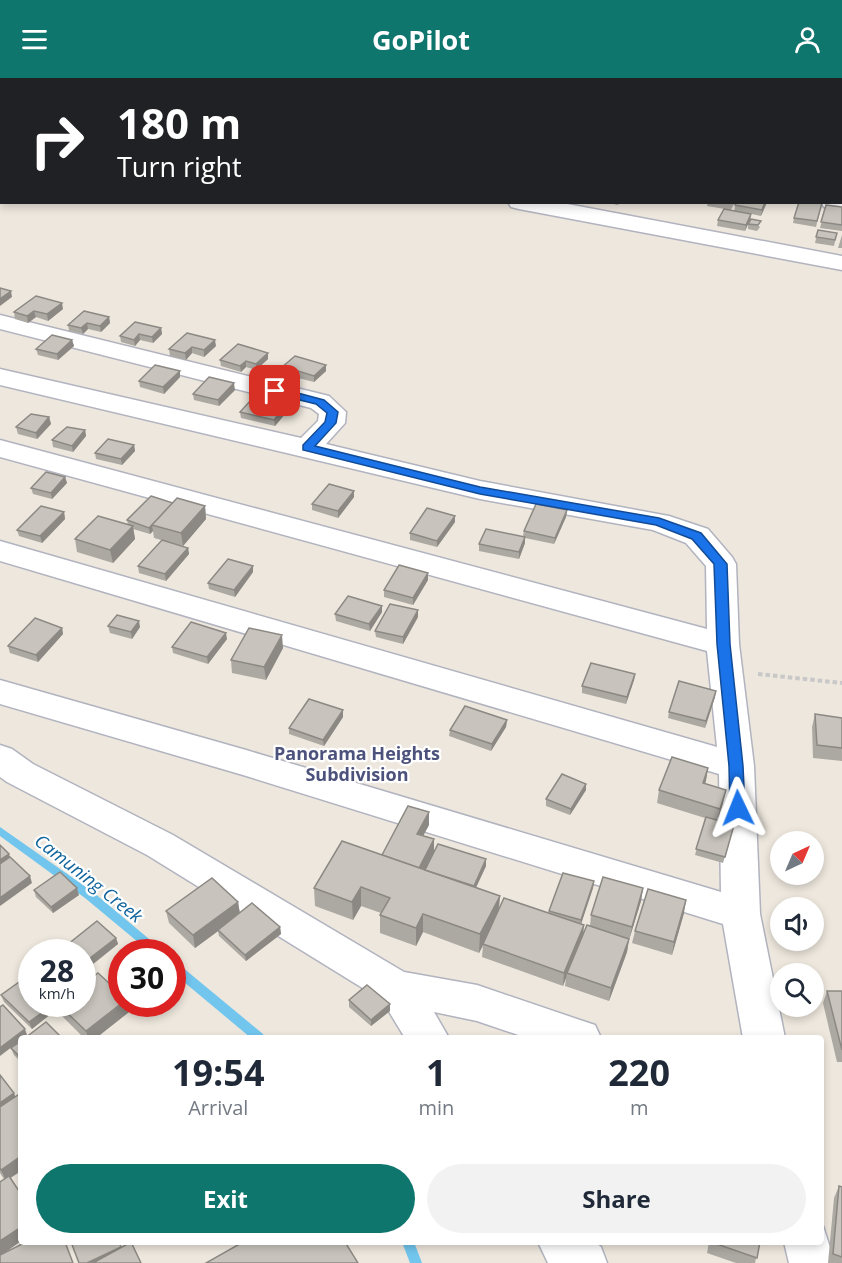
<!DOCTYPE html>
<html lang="en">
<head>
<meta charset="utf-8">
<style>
  body { margin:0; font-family:"Open Sans",sans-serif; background:#f2f2f3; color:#1f2937; height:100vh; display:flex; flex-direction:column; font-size:22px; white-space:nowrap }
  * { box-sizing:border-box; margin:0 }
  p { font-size:20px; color:#747a83 }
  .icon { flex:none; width:33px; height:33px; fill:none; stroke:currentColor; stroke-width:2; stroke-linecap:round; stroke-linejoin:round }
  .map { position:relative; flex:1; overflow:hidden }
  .drawer { position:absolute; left:18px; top:957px; width:806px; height:210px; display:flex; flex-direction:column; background:#fff; border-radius:6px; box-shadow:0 3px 9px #0003 }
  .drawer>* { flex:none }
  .hud { position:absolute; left:0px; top:0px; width:843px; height:126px; box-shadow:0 3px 9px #0003; background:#202124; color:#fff; overflow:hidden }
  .needle { width:39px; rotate:44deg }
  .buttons { position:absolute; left:770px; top:753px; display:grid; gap:12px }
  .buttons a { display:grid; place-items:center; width:54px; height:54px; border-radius:50%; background:#fff; box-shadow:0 3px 9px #0003; font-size:30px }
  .speed { position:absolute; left:18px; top:861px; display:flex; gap:12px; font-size:30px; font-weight:700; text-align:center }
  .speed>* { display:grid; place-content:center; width:78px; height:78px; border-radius:50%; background:#fff; box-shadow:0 3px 9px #0003; line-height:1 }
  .speed small { font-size:15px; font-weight:400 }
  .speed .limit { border:9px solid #d22; background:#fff; color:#111 }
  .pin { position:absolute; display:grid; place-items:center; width:51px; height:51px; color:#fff; margin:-26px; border-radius:12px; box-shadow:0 3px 9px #0006 }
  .me { position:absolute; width:66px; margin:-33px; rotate:358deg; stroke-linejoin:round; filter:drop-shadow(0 0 4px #0008) }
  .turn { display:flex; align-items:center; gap:21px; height:126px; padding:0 18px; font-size:27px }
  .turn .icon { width:78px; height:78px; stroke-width:2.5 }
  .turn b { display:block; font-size:42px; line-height:51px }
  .eta { display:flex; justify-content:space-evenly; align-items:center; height:102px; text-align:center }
  .eta b { font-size:36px; font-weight:700; line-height:42px }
  .cta { display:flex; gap:12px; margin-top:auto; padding:12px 18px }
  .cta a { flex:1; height:69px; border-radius:36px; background:#0f766e; color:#fff; font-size:24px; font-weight:700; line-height:69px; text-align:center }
  .cta a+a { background:#f2f2f3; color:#1f2937 }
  header { display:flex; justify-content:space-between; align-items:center; height:78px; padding:0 18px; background:#0f766e; color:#fff; font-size:27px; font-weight:700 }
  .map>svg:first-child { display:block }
</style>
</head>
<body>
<header><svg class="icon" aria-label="menu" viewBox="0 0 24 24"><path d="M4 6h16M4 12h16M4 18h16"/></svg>GoPilot<svg class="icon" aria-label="person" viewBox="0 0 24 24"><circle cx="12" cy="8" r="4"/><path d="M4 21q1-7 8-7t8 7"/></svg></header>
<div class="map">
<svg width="842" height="1185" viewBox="0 0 842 1185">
  <rect width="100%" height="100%" fill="#ede7dd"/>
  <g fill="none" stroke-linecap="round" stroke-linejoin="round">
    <g fill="#72c6ee" fill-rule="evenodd">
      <polygon points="0,749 93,814 161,871 162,874 150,874 85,820 0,758"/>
      <polygon points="172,883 176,884 263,956 265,960 251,960 172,894"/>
      <polygon points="402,1164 414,1164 422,1185 410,1185"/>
    </g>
    <defs>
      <g id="minor">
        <polygon points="77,0 103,0 104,2 78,2"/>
        <rect x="0" y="22" width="2" height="12"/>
        <polygon points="842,119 842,133 824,129 821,124 842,124"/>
        <polygon points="508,124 557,124 842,178 842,192 519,131 511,129"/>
        <polygon points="0,237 329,318 346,334 345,345 326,366 480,403 669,438 708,451 732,479 736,486 739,566 754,688 760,836 785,960 743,960 723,846 243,697 0,626 0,602 246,672 721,814 719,696 0,483 0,463 717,669 707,573 0,379 0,362 707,551 706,488 686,465 653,452 480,421 0,307 0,291 301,360 318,343 319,336 311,330 0,251"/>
        <polygon points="0,667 12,671 33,686 173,757 404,894 477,907 580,942 595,947 601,960 527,960 477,943 434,934 449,960 405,960 382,922 147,777 7,704 0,699"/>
        <polygon points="820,1147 823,1148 835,1185 789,1185 784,1164 820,1164"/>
        <polygon points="538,1164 595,1164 601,1169 607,1185 548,1185"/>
      </g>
    </defs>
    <use href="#minor" stroke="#b1b3bf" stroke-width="3"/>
    <polyline stroke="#c8c8c8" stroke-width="2" stroke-dasharray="3 2" stroke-linecap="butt" points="668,0 678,2"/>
    <polyline stroke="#c8c8c8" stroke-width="4" stroke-dasharray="4.5 3" stroke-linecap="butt" points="758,596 842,605"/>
    <use href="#minor" fill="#fff" fill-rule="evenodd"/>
  </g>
  <g fill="#aca9a3">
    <polygon points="604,124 620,124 618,127"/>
    <polygon points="708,124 735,124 731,132 707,128"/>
    <polygon points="736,124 767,124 761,138 747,135 751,136 750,142 751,141 760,149 757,153 748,151 748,146 745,153 717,148 718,142 734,133"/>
    <polygon points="822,125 816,149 793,145 794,140"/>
    <polygon points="826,127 842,129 842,153 820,150"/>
    <polygon points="818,152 837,155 834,168 815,165"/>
    <polygon points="842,157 842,170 838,170"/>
    <polygon points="63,231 48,243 36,239 28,245 15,241 14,234"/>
    <polygon points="109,239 110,245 101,254 88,251 83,256 69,253 68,247"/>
    <polygon points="161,250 162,256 153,265 140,262 135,268 121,264 120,258"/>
    <polygon points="72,262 74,268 58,282 38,277 36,271"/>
    <polygon points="216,268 204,279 192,275 186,282 170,278 169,271"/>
    <polygon points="268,275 268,281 256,292 246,289 241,294 221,288 220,282"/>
    <polygon points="326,287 326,293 314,304 298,300 290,307 275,303 274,296"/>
    <polygon points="180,299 164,316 140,309 139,303"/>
    <polygon points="235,312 219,328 194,322 193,316"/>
    <polygon points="284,329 285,336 275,348 241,340 240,334"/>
    <polygon points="49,339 51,346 37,361 18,356 16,349"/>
    <polygon points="85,352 86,358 73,374 53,369 52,362"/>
    <polygon points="134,367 135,373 122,387 96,381 95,375"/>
    <polygon points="65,399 67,405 52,421 33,416 31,410"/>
    <polygon points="354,413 354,419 338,440 312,432 312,426"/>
    <polygon points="173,425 205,428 206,441 183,468 154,460 153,453 150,456 133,451 135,461 113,485 77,474 75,461 128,447 127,442"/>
    <polygon points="567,432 566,439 554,466 525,460 525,465 519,481 479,473 479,466 523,458 524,453"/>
    <polygon points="64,434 65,441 42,465 19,458 17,452"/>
    <polygon points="455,444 437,469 410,462 410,455"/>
    <polygon points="188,470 189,476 166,503 139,495 138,488"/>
    <polygon points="253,494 235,519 209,511 208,505"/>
    <polygon points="428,502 413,527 384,519 384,512"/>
    <polygon points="382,534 370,553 336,543 335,536"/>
    <polygon points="418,539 403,566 376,559 375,553"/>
    <polygon points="108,548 140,549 132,561 110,555"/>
    <polygon points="62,550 63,556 38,584 10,575 8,568"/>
    <polygon points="227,561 208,586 173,575 172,569"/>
    <polygon points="283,570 266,602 232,595 231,582"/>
    <polygon points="635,596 634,602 626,626 582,615 582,608"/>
    <polygon points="715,619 705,650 668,640 669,634"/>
    <polygon points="815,636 842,640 842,683 813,680 812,649"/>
    <polygon points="343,639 324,668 289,656 289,650"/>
    <polygon points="507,642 506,649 491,673 449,658 450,652"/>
    <polygon points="708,690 705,706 723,725 717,742 734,747 723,785 695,777 705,740 657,725 659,712"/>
    <polygon points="586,706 586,712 570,737 546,728 546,721"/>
    <polygon points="429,747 423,758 434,774 425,792 486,788 476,809 500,818 499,832 549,835 549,833 594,803 593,810 581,846 583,854 590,848 591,837 643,810 641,823 629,862 627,874 609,923 565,908 566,900 563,908 482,879 483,868 479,875 423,854 416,868 380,855 380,837 381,835 361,828 353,842 315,828 314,810 382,777"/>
    <polygon points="34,812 79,817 53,835 36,819"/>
    <polygon points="238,824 240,835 280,849 281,856 246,883 219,858 218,853 195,870 169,845 166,833"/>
    <polygon points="684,835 672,877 632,865 635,853"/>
    <polygon points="116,860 118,866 88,890 82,885 82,874 70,874 69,873 67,867"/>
    <polygon points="32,883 32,908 27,903 22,890"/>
    <polygon points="87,891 90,901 122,926 127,926 129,934 96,960 84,960 62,938 59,928 56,930 51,926 82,926"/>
    <polygon points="827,913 842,913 842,984 837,984 823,925"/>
    <polygon points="1,917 52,935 32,951 4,924"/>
    <polygon points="349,922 390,926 390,933 371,948 349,929"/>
    <polygon points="21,963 21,984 14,977 11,970"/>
    <polygon points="0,997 11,1100 21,1116 21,1163 3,1176 0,1185 4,1101 0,1095"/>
    <polygon points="839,1108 842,1109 842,1185 828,1185 834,1120"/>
    <polygon points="709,1164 760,1164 755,1185 736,1185 707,1175"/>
  </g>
  <g fill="#8c8984">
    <polygon points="765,124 767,124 761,138 762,132"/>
    <polygon points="751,136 750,142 745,153 746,147"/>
    <polygon points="11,213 12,219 0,228 0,221"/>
    <polygon points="62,225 63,231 48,243 47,236"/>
    <polygon points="34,233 36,239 28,245 27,238"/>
    <polygon points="109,239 110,245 101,254 100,248"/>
    <polygon points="87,245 88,251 83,256 81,250"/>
    <polygon points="161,250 162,256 153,265 152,259"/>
    <polygon points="139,256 140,262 135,268 134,262"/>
    <polygon points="72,262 74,268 58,282 57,276"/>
    <polygon points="215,262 216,268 204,279 204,272"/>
    <polygon points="192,269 192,275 186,282 185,275"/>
    <polygon points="268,275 268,281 256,292 256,286"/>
    <polygon points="246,283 246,289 241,294 240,288"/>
    <polygon points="326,287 326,293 314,304 314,298"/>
    <polygon points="180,293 180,299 164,316 163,309"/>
    <polygon points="298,293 298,300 290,307 289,301"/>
    <polygon points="234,305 235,312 219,328 218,322"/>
    <polygon points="284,329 285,336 275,348 274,342"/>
    <polygon points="49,339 51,346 37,361 36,355"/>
    <polygon points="85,352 86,358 73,374 72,368"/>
    <polygon points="134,367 135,373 122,387 121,381"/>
    <polygon points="65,399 67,405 52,421 51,415"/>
    <polygon points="354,413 354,419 338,440 338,433"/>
    <polygon points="173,425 152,447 153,453 150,456 149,450"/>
    <polygon points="205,428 206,441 183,468 181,455"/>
    <polygon points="567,432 566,439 554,466 555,460"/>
    <polygon points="64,434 65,441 42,465 40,458"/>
    <polygon points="455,438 455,444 437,469 437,463"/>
    <polygon points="133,448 135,461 113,485 110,472"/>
    <polygon points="525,459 525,465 519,481 519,474"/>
    <polygon points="188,470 189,476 166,503 165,496"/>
    <polygon points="253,488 253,494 235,519 234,512"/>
    <polygon points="428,495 428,502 413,527 413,520"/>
    <polygon points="382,528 382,534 370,553 369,546"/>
    <polygon points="418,532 418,539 403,566 403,559"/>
    <polygon points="139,543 140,549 132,561 131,554"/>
    <polygon points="62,550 63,556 38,584 36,577"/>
    <polygon points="226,555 227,561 208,586 207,579"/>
    <polygon points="282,557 283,570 266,602 264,589"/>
    <polygon points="635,596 634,602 626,626 627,619"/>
    <polygon points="716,613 715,619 705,650 706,643"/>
    <polygon points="343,632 343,639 324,668 323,662"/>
    <polygon points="507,642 506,649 491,673 492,666"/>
    <polygon points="708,690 706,703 700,718 703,705"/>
    <polygon points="586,706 586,712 570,737 571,731"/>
    <polygon points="726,712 723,725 717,744 720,731"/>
    <polygon points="429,734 429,747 417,769 417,756"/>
    <polygon points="434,761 434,774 418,806 418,793"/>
    <polygon points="9,776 11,782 0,790 0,782"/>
    <polygon points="486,781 486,788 474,814 474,808"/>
    <polygon points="30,798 32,805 0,828 0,820"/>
    <polygon points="594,803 593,810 580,849 581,842"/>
    <polygon points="361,809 361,828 353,842 352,824"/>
    <polygon points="77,810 79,817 53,835 51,829"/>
    <polygon points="643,810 641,823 629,862 632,849"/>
    <polygon points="500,818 498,836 479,875 480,856"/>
    <polygon points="686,822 684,835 672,877 674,864"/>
    <polygon points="238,824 240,837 195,870 193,857"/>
    <polygon points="423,836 423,854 416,868 416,850"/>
    <polygon points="584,847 583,860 567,895 566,900 563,908 564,895"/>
    <polygon points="280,849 281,856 246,883 245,877"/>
    <polygon points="116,860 118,866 88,890 86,883"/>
    <polygon points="629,861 627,874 609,923 611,910"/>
    <polygon points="87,891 90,903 82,909 82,894"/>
    <polygon points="54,926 62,926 58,926 59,928 56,930"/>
    <polygon points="122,926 127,926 129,934 96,960 88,960 86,953"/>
    <polygon points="390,926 390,933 371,948 371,942"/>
    <polygon points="50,929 52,935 32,951 29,944"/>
    <polygon points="25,951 27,957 24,960 21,960 21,962 0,978 0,970"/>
    <polygon points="14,1015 16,1021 0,1032 0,1025"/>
    <polygon points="21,1078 21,1093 6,1103 1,1092"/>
    <polygon points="21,1149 21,1163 0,1178 0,1163"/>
    <polygon points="121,1169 101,1185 87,1185"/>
  </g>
  <g fill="#c8c4bd" stroke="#8c8984" stroke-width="1.5">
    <polygon points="64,0 87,0 85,2 62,2"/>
    <polygon points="166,0 190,0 188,2 164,1"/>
    <polygon points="2,4 2,16 0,15 0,5"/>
    <polygon points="736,124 765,124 762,132 735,127"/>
    <polygon points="799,124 822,125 817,143 794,140"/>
    <polygon points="826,127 842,129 842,147 821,144"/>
    <polygon points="724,131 751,136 746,147 718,142"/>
    <polygon points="751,141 761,143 758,147 748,146"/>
    <polygon points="818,152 837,155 835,162 816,159"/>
    <polygon points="0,210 11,213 0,221"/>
    <polygon points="36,218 62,225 47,236 34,233 27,238 14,234"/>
    <polygon points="84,233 109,239 100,248 87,245 81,250 68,247"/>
    <polygon points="135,244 161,250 152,259 139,256 134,262 120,258"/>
    <polygon points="187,255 215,262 204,272 192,269 185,275 169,271"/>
    <polygon points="52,257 72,262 57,276 36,271"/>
    <polygon points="238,266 268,275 256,286 246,283 240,288 220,282"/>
    <polygon points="295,278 326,287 314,298 298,293 289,301 274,296"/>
    <polygon points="155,287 180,293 163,309 139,303"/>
    <polygon points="209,299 234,305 218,322 193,316"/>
    <polygon points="251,322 284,329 274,342 240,334"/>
    <polygon points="31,336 49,339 36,355 16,349"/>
    <polygon points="67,349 85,352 72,368 52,362"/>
    <polygon points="108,361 134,367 121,381 95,375"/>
    <polygon points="46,394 65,399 51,415 31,410"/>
    <polygon points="329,406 354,413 338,433 312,426"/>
    <polygon points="151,418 173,425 149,450 127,442"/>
    <polygon points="177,420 205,428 181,455 152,447"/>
    <polygon points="536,426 567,432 555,460 524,453"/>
    <polygon points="41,428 64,434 40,458 17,452"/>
    <polygon points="427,430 455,438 437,463 410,455"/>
    <polygon points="98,438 133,448 110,472 75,461"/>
    <polygon points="486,451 525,459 519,474 479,466"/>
    <polygon points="162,462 188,470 165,496 138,488"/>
    <polygon points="228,481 253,488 234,512 208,505"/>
    <polygon points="399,487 428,495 413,520 384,512"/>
    <polygon points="348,518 382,528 369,546 335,536"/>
    <polygon points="390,526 418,532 403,559 375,553"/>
    <polygon points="117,537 139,543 131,554 108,548"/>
    <polygon points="35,540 62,550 36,577 8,568"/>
    <polygon points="191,544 226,555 207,579 172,569"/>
    <polygon points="249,550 282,557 264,589 231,582"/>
    <polygon points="591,585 635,596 627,619 582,608"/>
    <polygon points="679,603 716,613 706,643 669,634"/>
    <polygon points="309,621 343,632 323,662 289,650"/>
    <polygon points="465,628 507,642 492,666 450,652"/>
    <polygon points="815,636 842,640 842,670 817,667"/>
    <polygon points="672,679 708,690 703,705 726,712 720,731 659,712"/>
    <polygon points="562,696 586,706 571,731 546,721"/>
    <polygon points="408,728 429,734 417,756 434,761 419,790 382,777"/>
    <polygon points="706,739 734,747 725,779 696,771"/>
    <polygon points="342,763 500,818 480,856 423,836 416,850 380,837 390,820 361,809 352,824 314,810"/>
    <polygon points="438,766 486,781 474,808 425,792"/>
    <polygon points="0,767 9,776 0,782"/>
    <polygon points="10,779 30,798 0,820 0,786"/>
    <polygon points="60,794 77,810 51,829 34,812"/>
    <polygon points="563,795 594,803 581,842 549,833"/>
    <polygon points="603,799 643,810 632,849 591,837"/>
    <polygon points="212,800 238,824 193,857 166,833"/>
    <polygon points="648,811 686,822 674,864 635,853"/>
    <polygon points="504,820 584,847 564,895 483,866"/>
    <polygon points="252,825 280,849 245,877 218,852"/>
    <polygon points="97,843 116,860 86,883 82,880 82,874 76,874 67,867"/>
    <polygon points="587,847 629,861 611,910 567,895"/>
    <polygon points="58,863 70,874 43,874"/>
    <polygon points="32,883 32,899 22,890"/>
    <polygon points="82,886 87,891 82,894"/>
    <polygon points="98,895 122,917 122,925 86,953 58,926 82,926 82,907"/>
    <polygon points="22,902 32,911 32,926 47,926 50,929 29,944 1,917"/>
    <polygon points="367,907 390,926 371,942 349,922"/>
    <polygon points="827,913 842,913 842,972"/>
    <polygon points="3,927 25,951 0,970 0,929"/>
    <polygon points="46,944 62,960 25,960"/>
    <polygon points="21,963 21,980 11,970"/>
    <polygon points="0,997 14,1015 0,1025"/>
    <polygon points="21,1015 21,1078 1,1092 0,1090 0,1029"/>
    <polygon points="9,1098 21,1116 21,1149 0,1163 0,1104"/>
    <polygon points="839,1108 842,1109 842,1179 833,1176"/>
    <polygon points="26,1164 65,1164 73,1185 0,1185 0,1177"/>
    <polygon points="71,1164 119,1164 121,1169 87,1185 79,1185"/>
    <polygon points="131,1164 141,1185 93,1185"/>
    <polygon points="243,1164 345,1164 358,1185 206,1185"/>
    <polygon points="711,1164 760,1164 757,1180"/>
  </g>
  <polygon fill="#1a73e8" stroke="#114b97" stroke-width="1.5" points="275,309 324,322 338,334 336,345 315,368 480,409 659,440 701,455 727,486 730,566 743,688 745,730 743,735 732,735 730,730 729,688 717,566 714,486 692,461 656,447 480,416 303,372 303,367 325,344 327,335 316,326 271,315 269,313"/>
  <g text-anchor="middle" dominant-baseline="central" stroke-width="4.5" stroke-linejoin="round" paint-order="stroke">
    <g font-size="18" font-weight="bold" fill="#4c527c" stroke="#fff">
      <text x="357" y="675">Panorama Heights<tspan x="357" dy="21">Subdivision</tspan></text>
    </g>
    <g font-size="18" font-style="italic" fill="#0f639c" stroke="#fff">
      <text transform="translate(89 800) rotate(38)">Camuning Creek</text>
    </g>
  </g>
</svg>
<div class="buttons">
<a><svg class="needle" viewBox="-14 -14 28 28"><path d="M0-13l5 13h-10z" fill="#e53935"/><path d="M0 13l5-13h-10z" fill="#747a83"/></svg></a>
<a><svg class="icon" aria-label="sound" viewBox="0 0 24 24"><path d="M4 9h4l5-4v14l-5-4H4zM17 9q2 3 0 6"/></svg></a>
<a><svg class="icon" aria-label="search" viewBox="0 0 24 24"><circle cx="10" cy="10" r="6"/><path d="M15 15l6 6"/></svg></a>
</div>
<div class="speed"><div>28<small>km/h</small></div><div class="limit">30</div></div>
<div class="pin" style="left:275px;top:313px;background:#d93025"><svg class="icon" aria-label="arrive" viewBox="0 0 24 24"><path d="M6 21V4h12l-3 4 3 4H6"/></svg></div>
<svg class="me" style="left:738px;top:730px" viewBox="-20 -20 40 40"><path d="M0-17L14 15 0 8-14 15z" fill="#1a73e8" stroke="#fff" stroke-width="4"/></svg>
<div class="hud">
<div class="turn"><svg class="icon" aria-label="right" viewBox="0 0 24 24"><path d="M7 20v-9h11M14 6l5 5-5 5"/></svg><div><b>180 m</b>Turn right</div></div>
</div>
<section class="drawer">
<div class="eta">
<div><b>19:54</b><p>Arrival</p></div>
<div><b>1</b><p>min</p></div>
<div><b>220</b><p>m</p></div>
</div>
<div class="cta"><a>Exit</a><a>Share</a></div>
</section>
</div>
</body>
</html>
